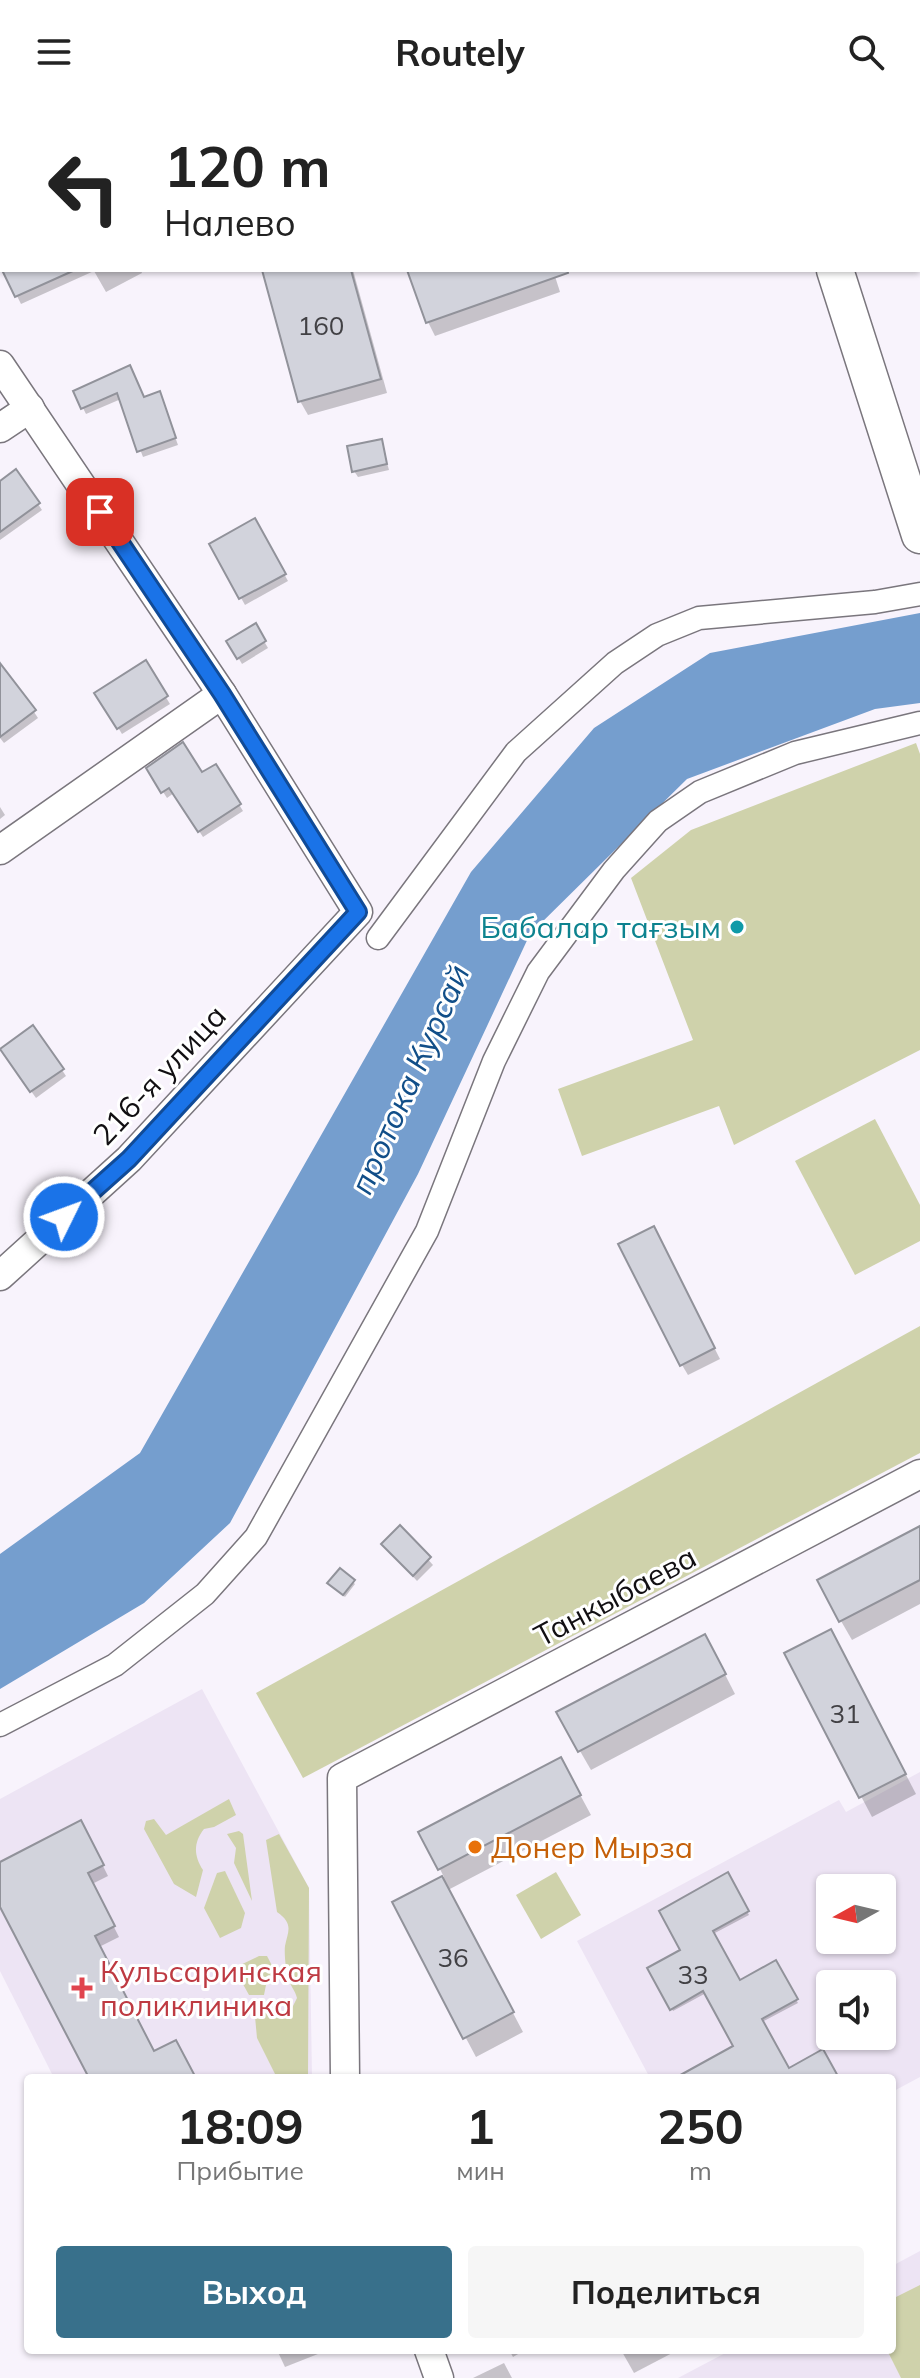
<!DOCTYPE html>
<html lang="ru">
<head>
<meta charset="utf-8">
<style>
  body { margin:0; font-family:Mulish,sans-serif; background:#f6f6f6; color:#222; height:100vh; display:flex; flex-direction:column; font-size:30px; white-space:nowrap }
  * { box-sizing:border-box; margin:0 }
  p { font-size:26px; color:#767676 }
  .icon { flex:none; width:44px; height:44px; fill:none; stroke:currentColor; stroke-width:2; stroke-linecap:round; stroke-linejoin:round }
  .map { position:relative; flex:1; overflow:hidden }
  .side { position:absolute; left:24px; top:1970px; width:872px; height:280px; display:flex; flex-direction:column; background:#fff; border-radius:8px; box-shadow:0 2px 6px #0004 }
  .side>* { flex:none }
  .top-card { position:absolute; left:0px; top:0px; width:920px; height:168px; box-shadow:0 2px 6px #0004; background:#fff; color:#222; overflow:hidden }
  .needle { width:52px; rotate:262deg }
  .tools { position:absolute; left:816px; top:1770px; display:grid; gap:16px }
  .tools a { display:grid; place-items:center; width:80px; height:80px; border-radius:8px; background:#fff; box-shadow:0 2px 6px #0004; font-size:40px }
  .pin { position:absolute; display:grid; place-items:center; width:68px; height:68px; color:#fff; margin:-34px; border-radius:16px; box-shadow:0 4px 12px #0006 }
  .me { position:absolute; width:88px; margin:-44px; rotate:48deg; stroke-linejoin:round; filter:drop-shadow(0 0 6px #0008) }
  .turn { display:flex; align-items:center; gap:28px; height:168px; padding:0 32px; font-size:36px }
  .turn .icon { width:104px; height:104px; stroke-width:2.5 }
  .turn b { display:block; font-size:56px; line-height:68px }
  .eta { display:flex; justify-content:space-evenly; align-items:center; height:136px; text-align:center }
  .eta b { font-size:48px; font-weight:700; line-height:56px }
  .button { display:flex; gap:16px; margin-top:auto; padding:16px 32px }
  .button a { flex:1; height:92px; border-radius:8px; background:#38708b; color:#fff; font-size:32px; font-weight:700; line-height:92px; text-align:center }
  .button a+a { background:#f6f6f6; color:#222 }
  header { display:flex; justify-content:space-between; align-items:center; height:104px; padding:0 32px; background:#fff; font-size:36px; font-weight:700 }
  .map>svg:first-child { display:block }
</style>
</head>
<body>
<header><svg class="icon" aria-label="menu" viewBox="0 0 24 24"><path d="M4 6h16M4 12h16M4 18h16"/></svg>Routely<svg class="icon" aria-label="search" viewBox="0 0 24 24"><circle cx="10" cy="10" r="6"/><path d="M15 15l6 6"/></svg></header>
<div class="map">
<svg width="920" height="2274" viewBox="0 0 920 2274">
  <rect width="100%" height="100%" fill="#f8f3fc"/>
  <g fill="#ede4f4" fill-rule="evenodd">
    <polygon points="202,1585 309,1784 312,1974 54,1974 0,1867 0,1695"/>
    <path d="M920,1668v305l-28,15v-14h-242l-73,-137 262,-141 7,12zM830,1784h52v52h-52zM830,1880h52v52h-52z"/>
    <polygon points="920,2147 920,2274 678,2274 731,2246 892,2246 892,2162"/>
  </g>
  <g fill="#cfd2ab">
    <polygon points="916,639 920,650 920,946 734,1041 719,1002 582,1052 558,985 693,936 631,774 691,726"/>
    <polygon points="875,1015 920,1101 920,1137 855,1171 795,1057"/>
    <polygon points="920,1222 920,1349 303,1674 256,1589"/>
    <path d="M229,1695l7,16 -22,12 -10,2c-11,14 -10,27 -1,41l-7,27 -22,-13 -30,-55 2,-8 8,-2 12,16z"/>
    <polygon points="239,1727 243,1730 252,1797 234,1759 236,1744 227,1730"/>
    <path d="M279,1730l30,54 -1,190h-31l-20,-40 -3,-32 18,2 8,5 12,-5 5,-10c-2,-8 -6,-11 -8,-18 -3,-6 -5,-27 -4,-34 3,-15 9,-22 -8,-34l-11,-72z"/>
    <polygon points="225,1767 245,1809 241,1824 220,1834 204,1804 217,1769"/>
    <polygon points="556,1768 581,1811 541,1835 516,1791"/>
    <polygon points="259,1852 267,1852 278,1873 266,1881 264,1891 249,1891 234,1864"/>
    <polygon points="920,2181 920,2274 901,2274 887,2246 892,2246 892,2195"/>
  </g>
  <polygon fill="#759ece" points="920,509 920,599 875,605 687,675 530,830 418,1070 230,1419 144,1499 0,1585 0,1450 140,1349 471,768 594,624 710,549"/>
  <g fill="#0003">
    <polygon points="0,0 54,0 2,2 2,30"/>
    <polygon points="480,0 492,0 493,2 474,2"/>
    <polygon points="540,0 684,0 684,2 541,2"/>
    <polygon points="4,166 141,166 142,169 106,188 94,167 21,200"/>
    <polygon points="264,166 353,166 387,289 308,311 300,297"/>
    <polygon points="409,166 553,166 560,188 435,232 428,218"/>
    <polygon points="133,270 144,295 159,289 178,341 143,353 121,295 86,310 83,304"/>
    <polygon points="381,337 389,366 358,373 354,367"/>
    <polygon points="0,379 38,400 42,406 0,436"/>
    <polygon points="254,417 288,477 245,501 211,440"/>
    <polygon points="255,522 268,544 242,560 229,538"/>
    <polygon points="145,559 170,600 122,630 97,589"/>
    <polygon points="0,579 34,608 38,614 4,639 0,634"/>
    <polygon points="215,662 243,707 203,733 174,689 167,694 148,665 202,671"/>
    <polygon points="0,703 5,711 0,715"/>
    <polygon points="6,952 62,966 66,972 36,994"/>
    <polygon points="659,1135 720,1255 688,1271 682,1261"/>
    <polygon points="400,1424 433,1461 417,1477 384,1440"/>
    <polygon points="920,1425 920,1500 852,1536 841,1517"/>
    <polygon points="340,1467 355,1480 345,1493 331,1481"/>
    <polygon points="841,1546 916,1690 872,1713 786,1550"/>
    <polygon points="715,1551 735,1590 591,1666 580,1647"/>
    <polygon points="571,1674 591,1711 448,1786 523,1928 476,1953 394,1799 444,1773 421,1728"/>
    <polygon points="86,1728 108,1772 92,1780 119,1833 99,1843 154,1950 194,1974 91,1974 0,1799 0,1760"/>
    <polygon points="727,1771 749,1811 713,1830 739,1878 775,1859 798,1899 762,1918 789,1967 837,1974 704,1974 735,1942 706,1889 673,1907 649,1865 683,1846"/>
    <polygon points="277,2246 322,2246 323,2248 285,2263"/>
    <polygon points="509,2246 525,2246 513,2253"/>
    <polygon points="621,2246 678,2246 634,2269"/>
    <polygon points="504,2259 512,2274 473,2274"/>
  </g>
  <g fill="#d2d3dc" stroke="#91929a" stroke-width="2">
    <polygon points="2,166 75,166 15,193"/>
    <polygon points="262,166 351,166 381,275 298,298"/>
    <polygon points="407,166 567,166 568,169 426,219"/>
    <polygon points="130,261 144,293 160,287 176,334 137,348 117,289 81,305 73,287"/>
    <polygon points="382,335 387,360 352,368 347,342"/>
    <polygon points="16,365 40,399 0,428 0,377"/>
    <polygon points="255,414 286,470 239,495 209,440"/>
    <polygon points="256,519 266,537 237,555 226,537"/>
    <polygon points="146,556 168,592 117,625 94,589"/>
    <polygon points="0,559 36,606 0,633"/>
    <polygon points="183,638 202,668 216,660 241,700 198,728 169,684 161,689 146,664"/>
    <polygon points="33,921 64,965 30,988 0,945"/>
    <polygon points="654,1122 715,1244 680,1262 618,1140"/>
    <polygon points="400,1421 431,1453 413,1472 381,1440"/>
    <polygon points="920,1422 920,1476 839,1518 817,1476"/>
    <polygon points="340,1464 355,1476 343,1491 327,1479"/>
    <polygon points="831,1525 906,1670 859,1694 784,1549"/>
    <polygon points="705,1530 726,1570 578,1648 556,1608"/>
    <polygon points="561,1653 581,1691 438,1766 418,1728"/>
    <polygon points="81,1716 104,1761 88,1769 115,1822 95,1832 154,1947 176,1936 196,1974 89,1974 0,1803 0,1758"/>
    <polygon points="728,1768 749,1807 713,1827 740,1876 776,1856 798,1895 762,1915 789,1964 823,1945 839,1974 675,1974 733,1942 703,1887 670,1906 647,1864 680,1846 659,1807"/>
    <polygon points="442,1772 514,1908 463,1935 392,1798"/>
  </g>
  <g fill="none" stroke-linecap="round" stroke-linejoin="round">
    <defs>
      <g id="pedestrian">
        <polyline points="378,834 516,648 615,559 657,531 699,514 875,498 920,490"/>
        <polyline points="0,1621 115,1561 205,1490 256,1433 427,1127 494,957 538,868 614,766 658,717 700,688 795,649 920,619"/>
      </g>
      <g id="minor">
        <polyline points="0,261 222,590 358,808 129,1055 0,1172"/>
        <polyline points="0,324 30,304"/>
        <polyline points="0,746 222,590"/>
        <polyline points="345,1974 342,1674 920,1370"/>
        <polyline points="429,2246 439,2274"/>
      </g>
      <g id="tertiary">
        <polyline points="783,0 784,2"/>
        <polyline points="835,166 920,431"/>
      </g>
    </defs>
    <use href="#pedestrian" stroke="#7a767d" stroke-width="25"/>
    <use href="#minor" stroke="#7a767d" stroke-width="31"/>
    <use href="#tertiary" stroke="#7a767d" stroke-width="39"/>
    <use href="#pedestrian" stroke="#fff" stroke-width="22"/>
    <use href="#minor" stroke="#fff" stroke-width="28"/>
    <use href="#tertiary" stroke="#fff" stroke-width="36"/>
  </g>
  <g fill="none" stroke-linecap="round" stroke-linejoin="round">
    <defs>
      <polyline id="route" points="64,1113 129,1055 358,808 222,590 100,408"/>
    </defs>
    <use href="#route" stroke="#114b97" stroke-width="20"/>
    <use href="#route" stroke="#1a73e8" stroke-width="14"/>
  </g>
  <circle fill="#0f9aa8" stroke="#fff" stroke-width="3" cx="737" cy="823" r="8"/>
  <circle fill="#e8710a" stroke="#fff" stroke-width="3" cx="475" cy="1743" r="8"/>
  <path fill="#e0444e" stroke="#fff" stroke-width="3" d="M78 1872h8v8h8v8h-8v8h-8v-8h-8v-8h8z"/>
  <g text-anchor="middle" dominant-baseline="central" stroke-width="6" stroke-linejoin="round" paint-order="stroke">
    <g font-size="26" fill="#414044">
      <text x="321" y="221">160</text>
      <text x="845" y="1609">31</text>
      <text x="453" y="1853">36</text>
      <text x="693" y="1870">33</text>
    </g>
    <g font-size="30" fill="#0d838f" stroke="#fff" text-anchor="end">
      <text x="721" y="823">Бабалар тағзым</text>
    </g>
    <g font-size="30" fill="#110f12" stroke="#fff">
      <text transform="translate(159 971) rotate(-47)">216-я улица</text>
      <text transform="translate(615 1492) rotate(-28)">Танкыбаева</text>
    </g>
    <g font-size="30" fill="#c56008" stroke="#fff" text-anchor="start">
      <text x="491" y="1743">Донер Мырза</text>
    </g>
    <g font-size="30" fill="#be3a42" stroke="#fff" text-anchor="start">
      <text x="100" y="1867">Кульсаринская<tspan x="100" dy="34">поликлиника</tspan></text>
    </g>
    <g font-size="32" font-style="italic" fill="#114e88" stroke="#fff">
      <text transform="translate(409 975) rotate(-66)">протока Курсай</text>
    </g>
  </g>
</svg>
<div class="tools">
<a><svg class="needle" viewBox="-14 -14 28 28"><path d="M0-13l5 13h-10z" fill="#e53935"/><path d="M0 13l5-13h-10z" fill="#767676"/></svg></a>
<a><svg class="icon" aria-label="sound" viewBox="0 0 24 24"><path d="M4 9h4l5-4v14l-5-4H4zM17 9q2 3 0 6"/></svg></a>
</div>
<div class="pin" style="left:100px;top:408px;background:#d93025"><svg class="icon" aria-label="arrive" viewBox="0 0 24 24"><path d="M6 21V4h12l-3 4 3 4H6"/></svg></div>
<svg class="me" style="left:64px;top:1113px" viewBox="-20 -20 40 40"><circle r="17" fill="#1a73e8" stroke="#fff" stroke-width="3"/><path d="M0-11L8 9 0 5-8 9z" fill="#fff"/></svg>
<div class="top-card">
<div class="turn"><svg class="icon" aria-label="left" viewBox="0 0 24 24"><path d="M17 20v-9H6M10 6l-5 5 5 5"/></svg><div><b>120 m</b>Налево</div></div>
</div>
<section class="side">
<div class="eta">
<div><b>18:09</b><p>Прибытие</p></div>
<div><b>1</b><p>мин</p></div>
<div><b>250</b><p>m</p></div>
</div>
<div class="button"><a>Выход</a><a>Поделиться</a></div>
</section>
</div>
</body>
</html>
